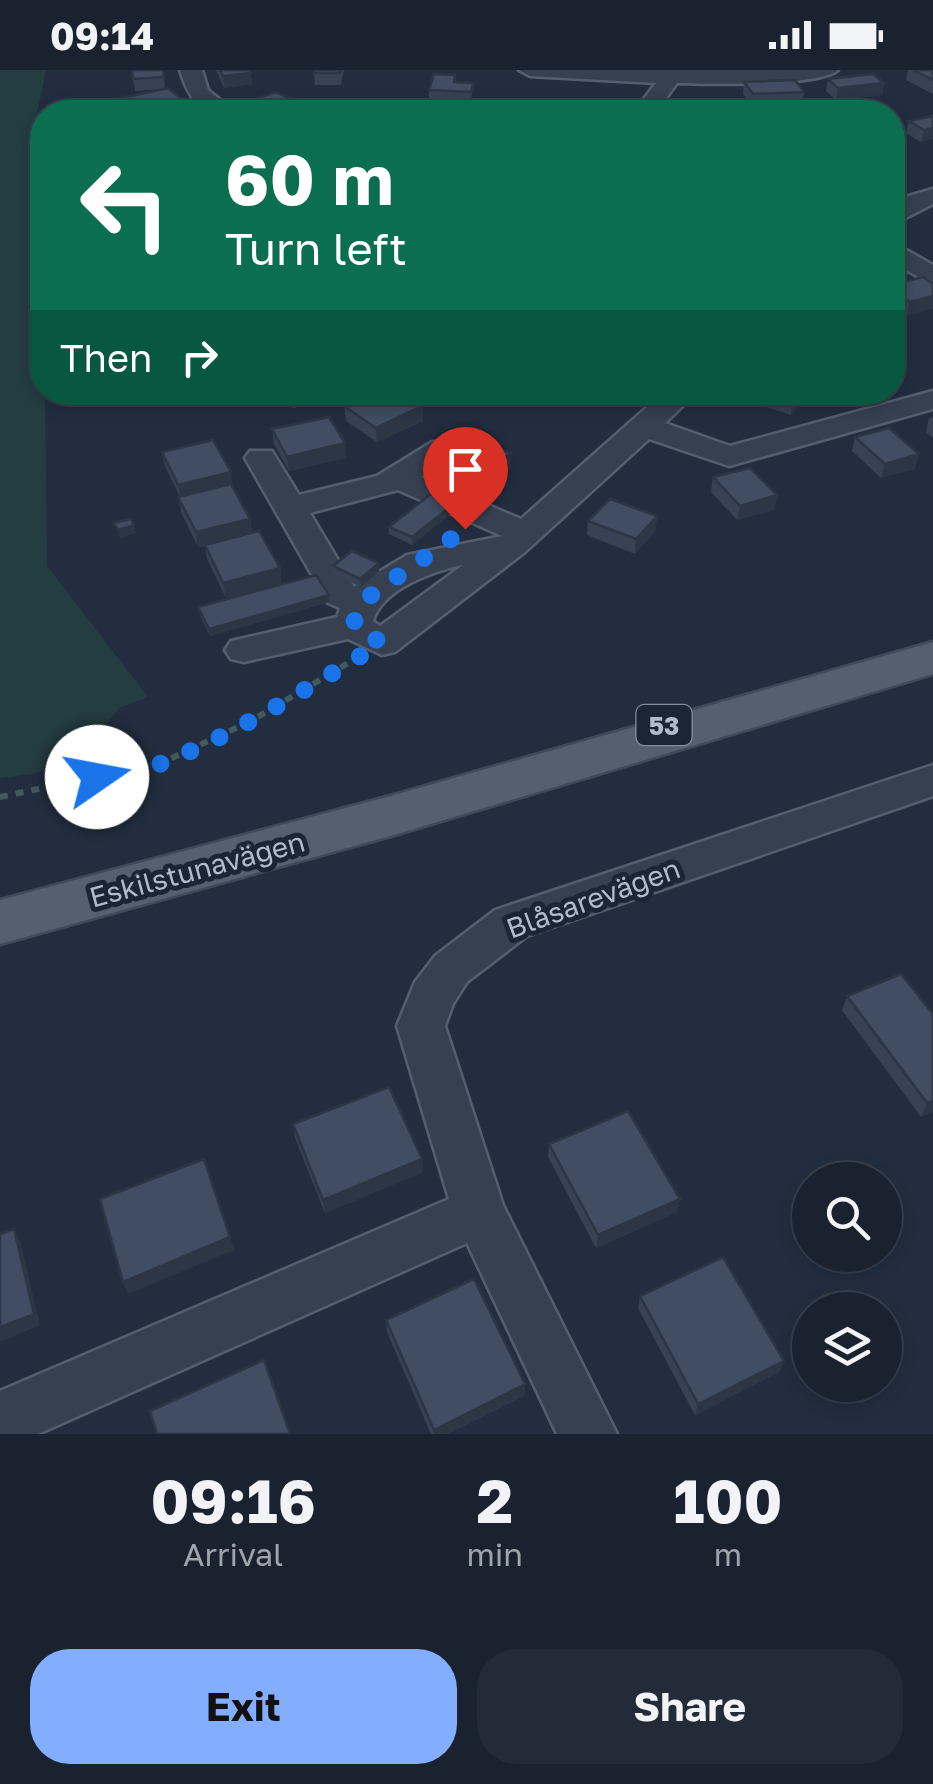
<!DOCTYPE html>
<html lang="en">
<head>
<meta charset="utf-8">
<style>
  body { margin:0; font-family:"Golos Text",sans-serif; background:#232a38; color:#f1f3f6; height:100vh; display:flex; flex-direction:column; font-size:38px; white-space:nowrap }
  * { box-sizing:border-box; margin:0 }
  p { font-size:32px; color:#9fa4ab }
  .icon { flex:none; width:55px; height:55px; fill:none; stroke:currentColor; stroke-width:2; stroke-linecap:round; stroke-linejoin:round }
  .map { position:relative; height:1364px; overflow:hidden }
  .sheet { display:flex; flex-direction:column; background:#1a2230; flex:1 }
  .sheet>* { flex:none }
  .banner { position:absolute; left:30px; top:30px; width:875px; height:305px; border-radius:40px; box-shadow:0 5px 15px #0003,0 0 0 2px #383f4c; background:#0b6e4f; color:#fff; overflow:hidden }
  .controls { position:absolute; left:792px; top:1092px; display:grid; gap:20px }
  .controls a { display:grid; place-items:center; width:110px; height:110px; border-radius:50%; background:#1a2230; box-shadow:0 5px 15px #0003,0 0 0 2px #383f4c; font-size:50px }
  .pin { position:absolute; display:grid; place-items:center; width:85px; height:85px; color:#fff; margin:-102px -42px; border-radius:50% 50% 50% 0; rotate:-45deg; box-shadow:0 0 10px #0007 }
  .pin .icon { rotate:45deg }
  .me { position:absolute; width:110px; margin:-55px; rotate:78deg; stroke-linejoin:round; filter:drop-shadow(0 0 8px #0008) }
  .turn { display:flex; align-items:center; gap:35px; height:210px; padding:0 30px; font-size:45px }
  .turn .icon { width:130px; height:130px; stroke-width:2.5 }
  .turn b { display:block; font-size:70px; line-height:85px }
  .then { display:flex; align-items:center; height:95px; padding:0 30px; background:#0003; gap:20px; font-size:38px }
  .eta { display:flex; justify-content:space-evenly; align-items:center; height:170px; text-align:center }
  .eta b { font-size:60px; font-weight:700; line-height:70px }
  .action { display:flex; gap:20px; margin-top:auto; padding:20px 30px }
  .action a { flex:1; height:115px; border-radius:40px; background:#83aeff; color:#111; font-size:40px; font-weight:700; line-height:115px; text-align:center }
  .action a+a { background:#232a38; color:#f1f3f6 }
  .status { display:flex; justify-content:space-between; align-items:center; height:70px; padding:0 50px; background:#1a2230; direction:ltr }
  .status svg { height:28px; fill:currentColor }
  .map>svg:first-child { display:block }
</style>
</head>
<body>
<div class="status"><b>09:14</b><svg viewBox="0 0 49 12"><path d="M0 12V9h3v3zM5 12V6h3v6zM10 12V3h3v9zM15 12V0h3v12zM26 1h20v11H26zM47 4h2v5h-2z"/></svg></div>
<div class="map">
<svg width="933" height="1364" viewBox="0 0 933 1364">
  <rect width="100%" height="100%" fill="#222e40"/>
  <polygon fill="#243d41" points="0,0 46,0 34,58 42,62 47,496 148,627 119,638 78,690 32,704 0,708"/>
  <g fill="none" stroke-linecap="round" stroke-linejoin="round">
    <defs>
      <g id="minor">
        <path d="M180,0h22l6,20 27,22c-35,0 -45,-9 -55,-42z"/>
        <path d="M519,0h319c-20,17 -131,14 -161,13l-21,29h-22l22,-29 -126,-7z"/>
        <polygon points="933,119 933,134 892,155 892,135 902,128"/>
        <polygon points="892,172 933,195 933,215 892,192"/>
        <path d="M933,321v18l-204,57 -80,-27 -124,113 -130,100 -13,3 -34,-16 -104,23 -13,-3 -6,-9 6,-9 106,-24 3,-9 -12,-5 -83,-145 5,-7h22l27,44 78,-19 55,-34h22l5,7 -38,28 100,42 143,-127h33l-32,31 65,23zM398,420l104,46 -95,19 -53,32 -44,-74zM463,495l-83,61 -7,-5c9,-32 60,-50 90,-56z"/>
        <polygon points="281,322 332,322 328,328 294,335 283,332 279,326"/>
        <polygon points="933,695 933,726 527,866 467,912 453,934 445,956 503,1135 617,1364 557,1364 467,1173 38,1364 0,1364 0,1321 449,1129 397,956 415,912 435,886 495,840"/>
      </g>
      <polygon id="major" points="933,572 933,604 394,765 0,874 0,830 394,725"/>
    </defs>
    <use href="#minor" stroke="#545e6e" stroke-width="5"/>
    <use href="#major" stroke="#3f4959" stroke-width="5"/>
    <polyline stroke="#425a5e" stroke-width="6" stroke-dasharray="8 8" stroke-linecap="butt" points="0,727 161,693 251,651 350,592"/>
    <use href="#minor" fill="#364050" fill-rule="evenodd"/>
    <use href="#major" fill="#545f70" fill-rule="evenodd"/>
  </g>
  <g fill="#374255">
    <polygon points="163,0 165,18 189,42 121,42 119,41 117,29 161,19 135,21 133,9"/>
    <polygon points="216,0 250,0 252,14 224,18"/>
    <polygon points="344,0 341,15 315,15 314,3"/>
    <polygon points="908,0 933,0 933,24 906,10"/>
    <polygon points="455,5 455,12 473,13 471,34 429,32 429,20"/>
    <polygon points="828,9 884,13 882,25 836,30 826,21"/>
    <polygon points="744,12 804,22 802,34 751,36 743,24"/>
    <polygon points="251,31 307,35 308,42 252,42"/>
    <polygon points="933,46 921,72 906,63 909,51"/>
    <polygon points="923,207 907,246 892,236 892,215"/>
    <polygon points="170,322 205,322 186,332"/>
    <polygon points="748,322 808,322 807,327 791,345 747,331"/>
    <polygon points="344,336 422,336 423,351 377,372 346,351"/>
    <polygon points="933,347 933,368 926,362 929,348"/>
    <polygon points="272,359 346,388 289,401 274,374"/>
    <polygon points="855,367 919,384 915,399 881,408 852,381"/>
    <polygon points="162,382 233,417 250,449 252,463 280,498 281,513 226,528 207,489 205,476 198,477 181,442 180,427 165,396"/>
    <polygon points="432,393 511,397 476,426 433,408"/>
    <polygon points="713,407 777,425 774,440 737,450 711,422"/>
    <polygon points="460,429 460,436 412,475 389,464 389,457"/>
    <polygon points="657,446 655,461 635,484 587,465 588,451"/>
    <polygon points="379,493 379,501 361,517 334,504 333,496"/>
    <polygon points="329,532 210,566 200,545 198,537"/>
    <polygon points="847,926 933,944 933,1041 921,1047 842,940"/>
    <polygon points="293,1054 422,1089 423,1102 325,1143 295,1068"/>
    <polygon points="549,1074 680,1129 677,1142 596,1178 548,1087"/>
    <polygon points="640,1226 784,1291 779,1302 695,1345 638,1238"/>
    <polygon points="386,1250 525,1314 524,1326 448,1364 431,1364 387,1262"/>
  </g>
  <g fill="#2d3645">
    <polygon points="251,3 252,14 224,18 223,6"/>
    <polygon points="884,13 882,25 836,30 838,18"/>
    <polygon points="147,31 149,42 126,42 125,36"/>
    <polygon points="188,34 189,42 158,42 158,41"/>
    <polygon points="307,35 308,42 288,42"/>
    <polygon points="933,58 933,69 921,72 924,60"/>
    <polygon points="933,226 933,239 907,246 910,232"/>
    <polygon points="185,322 205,322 186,332"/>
    <polygon points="801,322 808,322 807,327 791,345 793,331"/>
    <polygon points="422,336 423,351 377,372 376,358"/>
    <polygon points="345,373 346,388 289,401 287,387"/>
    <polygon points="511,383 511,397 476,426 476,412"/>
    <polygon points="919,384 915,399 881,408 885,394"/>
    <polygon points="231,402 233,417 181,429 178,415"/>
    <polygon points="777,425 774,440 737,450 740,436"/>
    <polygon points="460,429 460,436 412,475 412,467"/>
    <polygon points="657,446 655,461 635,484 636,469"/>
    <polygon points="250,449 252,464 198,477 196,462"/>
    <polygon points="134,455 136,463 120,468 118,460"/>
    <polygon points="379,493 379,501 361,517 360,509"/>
    <polygon points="280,498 281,513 226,528 223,513"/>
    <polygon points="329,525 329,532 210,566 209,559"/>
    <polygon points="933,1031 933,1041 921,1047 927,1033"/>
    <polygon points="422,1089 423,1102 325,1143 323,1130"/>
    <polygon points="680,1129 677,1142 596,1178 598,1165"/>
    <polygon points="14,1159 20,1171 40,1255 0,1272 0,1257"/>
    <polygon points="230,1167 234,1180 128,1224 123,1212"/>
    <polygon points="784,1291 779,1302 695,1345 698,1334"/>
    <polygon points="525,1314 524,1326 448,1364 434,1364 434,1360"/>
  </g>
  <g fill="#404d63" stroke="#2d3645" stroke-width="2.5">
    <polygon points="132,0 163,0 164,7 133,9"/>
    <polygon points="220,0 250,0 251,3 223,6"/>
    <polygon points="315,0 341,0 340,3 314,3"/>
    <polygon points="913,0 933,0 933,10"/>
    <polygon points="434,4 455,5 454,12 473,13 471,22 429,20"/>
    <polygon points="873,4 884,13 838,18 828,9"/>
    <polygon points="795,10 804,22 753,24 744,12"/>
    <polygon points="168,18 188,34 158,41 147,31 125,36 117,29"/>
    <polygon points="275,22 307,35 288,42 279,42 251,31"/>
    <polygon points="697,38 716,42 691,42"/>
    <polygon points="933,46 933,58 924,60 909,51"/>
    <polygon points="923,207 933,214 933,226 910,232 892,220 892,215"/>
    <polygon points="376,322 401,322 422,336 376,358 344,336"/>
    <polygon points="767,322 801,322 793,331"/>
    <polygon points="329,347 345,373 287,387 272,359"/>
    <polygon points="889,358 919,384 885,394 855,367"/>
    <polygon points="469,365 511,383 476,412 432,393"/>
    <polygon points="213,370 231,402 178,415 162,382"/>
    <polygon points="750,398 777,425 740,436 713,407"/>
    <polygon points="231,414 250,449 196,462 178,427"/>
    <polygon points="437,419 460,429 412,467 389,457"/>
    <polygon points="610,429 657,446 636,469 588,451"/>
    <polygon points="131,449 134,455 118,460 114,453"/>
    <polygon points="259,461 280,498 223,513 205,475"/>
    <polygon points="352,481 379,493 360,509 333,496"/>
    <polygon points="316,505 329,525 209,559 198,537"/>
    <polygon points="901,904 933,944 933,1031 927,1033 847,926"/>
    <polygon points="389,1017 422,1089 323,1130 293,1054"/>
    <polygon points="628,1041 680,1129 598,1165 549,1074"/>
    <polygon points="204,1089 230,1167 123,1212 100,1129"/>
    <polygon points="14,1159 34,1244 0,1257 0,1164"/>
    <polygon points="723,1187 784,1291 698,1334 640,1226"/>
    <polygon points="474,1209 525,1314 434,1360 386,1250"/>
    <polygon points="264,1290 290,1364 157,1364 150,1341"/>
  </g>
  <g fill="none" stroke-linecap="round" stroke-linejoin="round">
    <path stroke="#1a73e8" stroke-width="18" stroke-dasharray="0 32.4" d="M97,707c22,-5 47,-7 68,-15 77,-31 147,-77 217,-119l-29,-17 7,-23 105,-74"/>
  </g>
  <g text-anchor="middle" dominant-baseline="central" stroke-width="10" stroke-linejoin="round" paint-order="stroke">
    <rect fill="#1b2535" stroke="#858e9e" stroke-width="2.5" x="636.5" y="635" width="55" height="40" rx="8"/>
    <g font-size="25" font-weight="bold" fill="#b2bbcb">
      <text x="664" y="655">53</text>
    </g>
    <g font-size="28" fill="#b2bbcb" stroke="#1b2535">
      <text transform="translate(197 799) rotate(-15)">Eskilstunavägen</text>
      <text transform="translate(593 828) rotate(-20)">Blåsarevägen</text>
    </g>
  </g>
</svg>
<div class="controls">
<a><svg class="icon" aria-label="search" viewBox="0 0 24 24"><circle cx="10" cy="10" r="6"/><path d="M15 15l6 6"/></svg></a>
<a><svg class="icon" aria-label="layers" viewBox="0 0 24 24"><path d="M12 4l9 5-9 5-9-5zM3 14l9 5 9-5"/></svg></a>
</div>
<div class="pin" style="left:465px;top:459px;background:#d93025"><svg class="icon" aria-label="arrive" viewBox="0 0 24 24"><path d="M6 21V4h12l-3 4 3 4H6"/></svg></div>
<svg class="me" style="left:97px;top:707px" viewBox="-20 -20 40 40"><circle r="19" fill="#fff"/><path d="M0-13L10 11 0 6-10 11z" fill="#1a73e8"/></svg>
<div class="banner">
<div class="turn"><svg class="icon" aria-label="left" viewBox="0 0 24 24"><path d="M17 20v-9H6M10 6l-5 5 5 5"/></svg><div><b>60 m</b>Turn left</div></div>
<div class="then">Then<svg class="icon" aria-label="right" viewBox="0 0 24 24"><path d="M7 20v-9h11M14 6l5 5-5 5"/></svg></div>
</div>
</div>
<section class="sheet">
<div class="eta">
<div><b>09:16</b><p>Arrival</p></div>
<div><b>2</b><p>min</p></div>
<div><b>100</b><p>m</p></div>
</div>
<div class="action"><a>Exit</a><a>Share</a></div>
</section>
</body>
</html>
